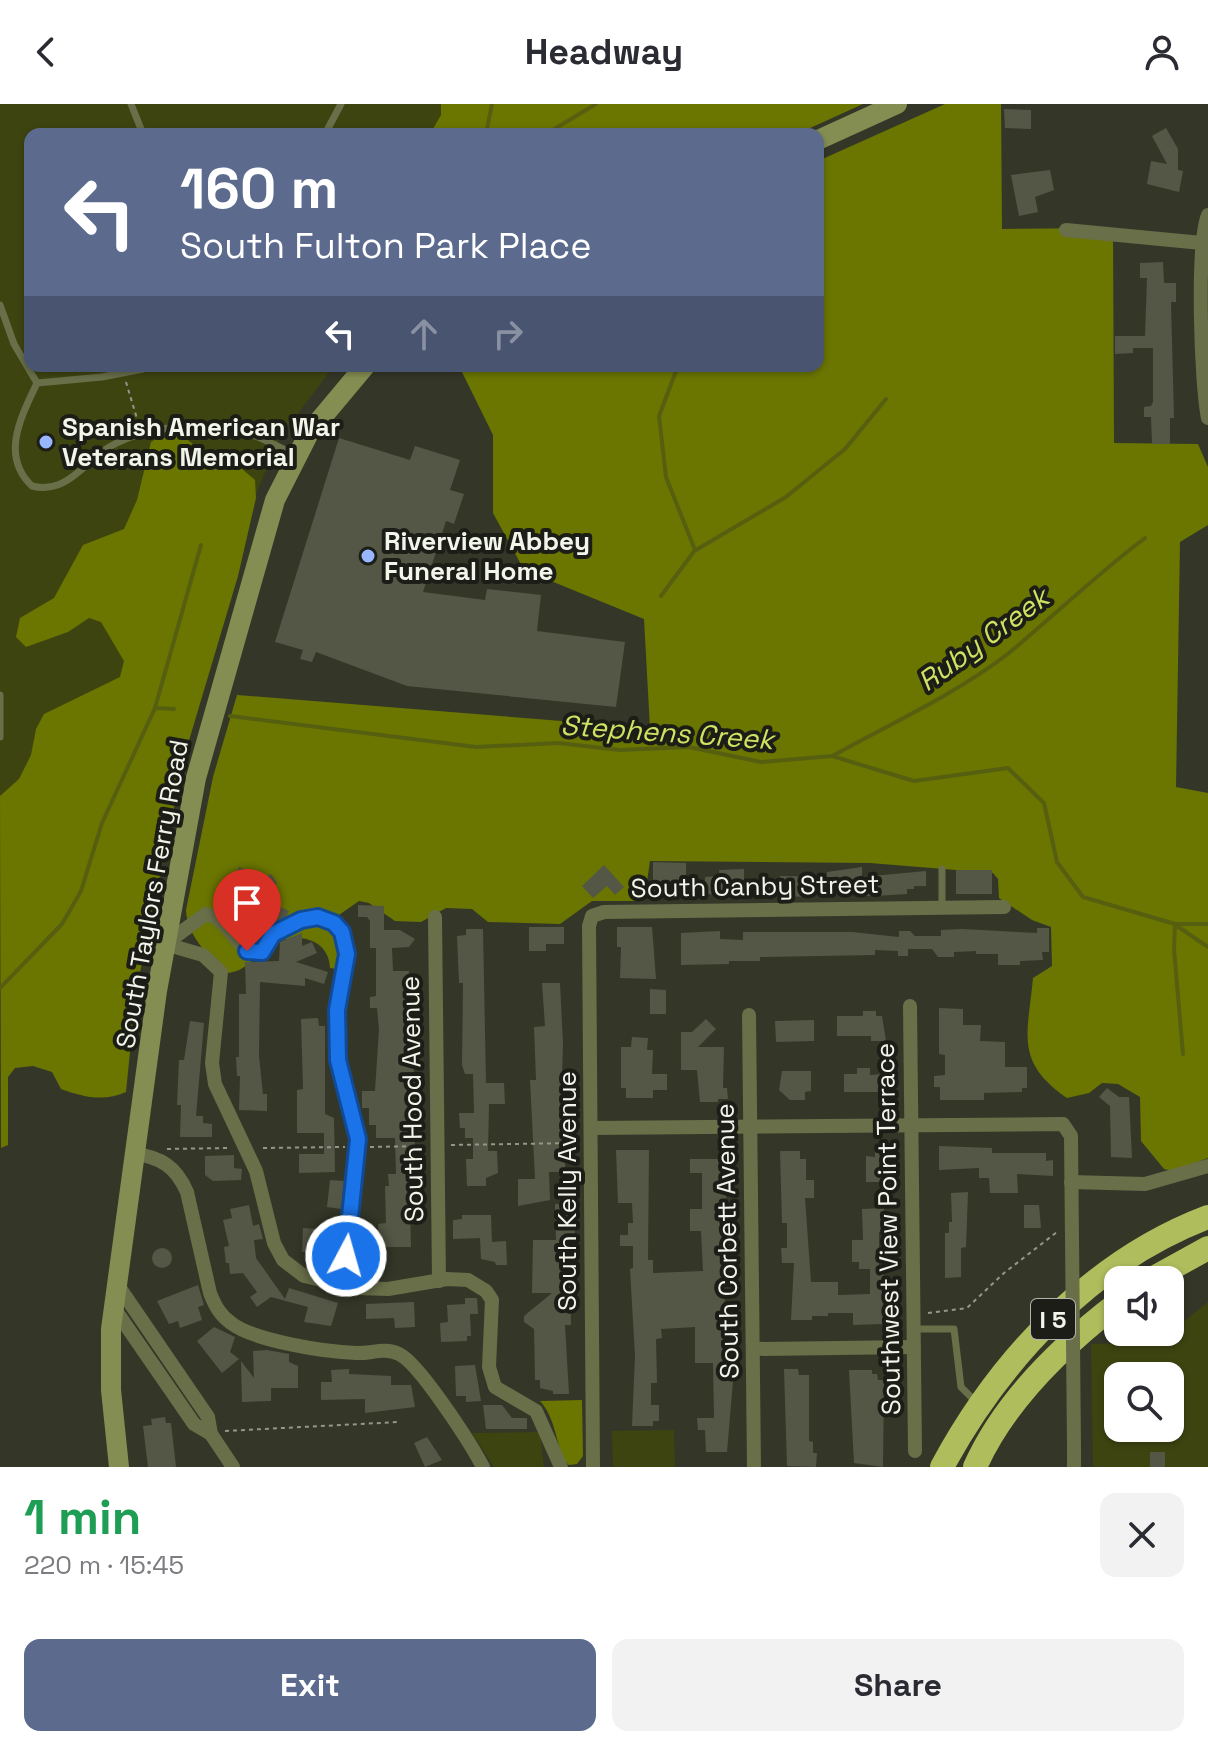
<!DOCTYPE html>
<html lang="en">
<head>
<meta charset="utf-8">
<style>
  body { margin:0; font-family:"Space Grotesk",sans-serif; background:#f2f2f3; color:#2b2b33; height:100vh; display:flex; flex-direction:column; font-size:30px; white-space:nowrap }
  * { box-sizing:border-box; margin:0 }
  p { font-size:26px; color:#7c7c81 }
  .icon { flex:none; width:44px; height:44px; fill:none; stroke:currentColor; stroke-width:2; stroke-linecap:round; stroke-linejoin:round }
  .map { position:relative; height:1363px; overflow:hidden }
  .sheet { display:flex; flex-direction:column; background:#fff; flex:1 }
  .sheet>* { flex:none }
  .hud { position:absolute; left:24px; top:24px; width:800px; height:244px; border-radius:16px; box-shadow:0 2px 6px #0004; background:#5c6a8e; color:#fff; overflow:hidden }
  .controls { position:absolute; left:1104px; top:1162px; display:grid; gap:16px }
  .controls a { display:grid; place-items:center; width:80px; height:80px; border-radius:16px; background:#fff; box-shadow:0 2px 6px #0004; font-size:40px }
  .pin { position:absolute; display:grid; place-items:center; width:68px; height:68px; color:#fff; margin:-82px -34px; border-radius:50% 50% 50% 0; rotate:-45deg; box-shadow:0 0 8px #0007 }
  .pin .icon { rotate:45deg }
  .me { position:absolute; width:88px; margin:-44px; rotate:6deg; stroke-linejoin:round; filter:drop-shadow(0 0 6px #0008) }
  .turn { display:flex; align-items:center; gap:28px; height:168px; padding:0 24px; font-size:36px }
  .turn .icon { width:104px; height:104px; stroke-width:2.5 }
  .turn b { display:block; font-size:56px; line-height:68px }
  .lanes { display:flex; align-items:center; height:76px; padding:0 24px; background:#0003; justify-content:center; gap:40px; direction:ltr }
  .lanes .off { opacity:.35 }
  .round { display:grid; place-items:center; flex:none; width:84px; height:84px; border-radius:16px; background:#f2f2f3 }
  .overview { display:flex; align-items:center; justify-content:space-between; height:136px; padding:0 24px }
  h1 { font-size:48px; font-weight:700; line-height:60px; color:#1e9e55 }
  .action { display:flex; gap:16px; margin-top:auto; padding:16px 24px }
  .action a { flex:1; height:92px; border-radius:16px; background:#5c6a8e; color:#fff; font-size:32px; font-weight:700; line-height:92px; text-align:center }
  .action a+a { background:#f2f2f3; color:#2b2b33 }
  header { display:flex; justify-content:space-between; align-items:center; height:104px; padding:0 24px; background:#fff; font-size:36px; font-weight:700 }
  .map>svg:first-child { display:block }
</style>
</head>
<body>
<header><svg class="icon" aria-label="back" viewBox="0 0 24 24"><path d="M15 5l-7 7 7 7"/></svg>Headway<svg class="icon" aria-label="person" viewBox="0 0 24 24"><circle cx="12" cy="8" r="4"/><path d="M4 21q1-7 8-7t8 7"/></svg></header>
<div class="map">
<svg width="1208" height="1363" viewBox="0 0 1208 1363">
  <rect width="100%" height="100%" fill="#343727"/>
  <g fill="#3e4410" fill-rule="evenodd">
    <polygon points="0,0 850,0 783,30 30,30 30,262 334,262 280,333 245,416 0,880"/>
    <path d="M1208,1198v165h-115l-2,-123 64,-2 10,-10h5l3,-9h9zM1118,1272h52v52h-52z"/>
    <polygon points="674,1326 675,1363 613,1363 612,1327"/>
    <polygon points="540,1328 544,1363 494,1363 472,1329"/>
  </g>
  <g fill="#6b7600">
    <polygon points="441,0 863,0 797,30 430,30 441,11"/>
    <path d="M945,0h56l1,125 111,-1 1,215 84,1 10,23v58l-28,17 -4,245 32,6v365l-35,13 -9,-2 -23,-28 -1,-44 -22,-13 -16,-1 -13,10 -22,5c-53,-37 -39,-64 -34,-120l19,-12 -1,-39 -19,-7 -33,-22 -1,-19 -5,-6 -123,-10 -220,-2 -5,34 -7,6h-46l-32,23 -72,-2 -16,-13 -26,-1 -25,14 -26,-1 -26,-18 -10,-2 -33,23 15,27 -4,18 -7,-1c-1,-29 -32,-37 -57,-24 -19,9 -24,28 -47,29 -18,-18 -39,-37 -40,-63l27,-133 24,-82 413,33 -6,-109 -120,-49 -31,-57v-78l-34,-69h359v-205z"/>
    <path d="M183,332l23,19 36,14 13,11 1,18 -18,78 -53,178 -49,238 -10,100c-22,10 -43,5 -65,-3l-9,-17 -19,-6 -18,2 -7,9v68l-7,3 -1,-352 19,-17 12,-24 5,-26 8,-15 76,-37 4,-16 -23,-39 -12,-4 -21,14 -42,15 -10,-10 4,-19 34,-20 29,-53 41,-16 13,-29 14,-58 6,-4z"/>
    <path d="M582,1296l1,56 -6,8 -8,1c-13,-11 -11,-45 -29,-64z"/>
  </g>
  <g fill="none" stroke-linecap="round" stroke-linejoin="round">
    <g stroke="#565f0f" stroke-width="4">
      <polyline points="486,30 492,0"/>
      <polyline points="546,30 596,0"/>
      <polyline points="696,446 786,393 845,345 886,295"/>
      <polyline points="661,492 695,446 666,373 659,312 678,262"/>
      <polyline points="155,604 201,441"/>
      <polyline points="230,612 476,643 558,639 620,646 689,643 761,658 832,652 914,677 1008,664 1044,699 1057,758 1083,793 1175,820 1208,820"/>
      <path d="M834,651c58,-32 122,-61 175,-102 46,-38 88,-79 136,-115"/>
      <polyline points="1175,820 1174,845 1183,950"/>
      <polyline points="1177,822 1208,843"/>
      <polyline points="0,884 62,820 81,787 102,719 155,604 174,605"/>
    </g>
  </g>
  <g fill="#545746">
    <polygon points="1004,5 1031,6 1031,25 1005,24"/>
    <polygon points="1166,24 1178,45 1178,66 1183,67 1179,88 1147,80 1151,57 1167,60 1152,32"/>
    <polygon points="1050,66 1054,86 1035,93 1038,108 1019,112 1011,71"/>
    <polygon points="1163,158 1164,179 1176,179 1176,198 1171,198 1174,314 1170,314 1170,340 1152,340 1151,313 1144,313 1144,303 1151,302 1153,298 1153,244 1133,244 1133,249 1115,250 1115,232 1145,232 1147,174 1140,174 1140,159"/>
    <polygon points="339,334 410,356 415,342 460,356 450,386 464,390 454,420 446,417 423,488 485,496 487,485 541,491 537,527 625,538 616,603 407,582 316,548 312,558 300,555 303,546 275,538"/>
    <polygon points="653,758 686,759 686,779 673,779 673,792 653,792"/>
    <polygon points="604,761 624,783 615,791 607,782 593,794 582,782"/>
    <polygon points="239,763 264,775 271,770 277,779 273,782 272,799 289,807 286,813 274,819 250,818 251,786 232,778"/>
    <polygon points="862,763 862,773 926,767 926,782 914,782 914,785 907,785 907,790 874,792 860,792 860,785 812,785 812,793 705,790 705,773 720,772 719,766 744,765 744,776 780,777 780,772 827,773 827,768"/>
    <rect x="956" y="766" width="36" height="24"/>
    <polygon points="358,801 384,802 384,826 400,826 415,835 409,843 392,844 393,867 409,867 408,896 413,896 414,976 419,976 421,1019 414,1019 416,1072 413,1072 413,1100 410,1100 411,1143 379,1143 378,1120 386,1119 385,1082 389,1082 388,1070 396,1070 395,1034 376,1034 376,1021 369,1021 369,1004 362,1004 362,987 375,987 379,925 377,904 370,904 370,893 376,892 376,844 370,844 370,817 367,813 358,813"/>
    <polygon points="529,823 564,823 564,840 546,840 546,847 529,847"/>
    <polygon points="617,823 652,823 656,875 620,874 621,843 617,843"/>
    <polygon points="1037,824 1049,824 1049,848 1042,848 1043,856 1020,857 1020,861 998,861 998,850 976,850 976,847 954,848 954,853 938,853 932,845 908,845 908,852 898,852 898,847 875,846 875,851 760,853 760,857 729,857 729,860 681,861 681,829 720,827 720,835 743,836 743,828 852,828 899,833 899,827 910,827 915,832 941,832 941,826 962,825 1037,829"/>
    <polygon points="466,825 483,825 486,979 504,979 505,1000 489,1000 488,1047 497,1047 498,1069 486,1074 486,1082 467,1082 466,1055 473,1055 473,1034 465,1034 465,1024 460,1024 459,1009 474,1009 473,970 465,970 462,961 463,879 459,879 457,832 466,831"/>
    <polygon points="302,829 302,842 312,838 317,849 296,858 328,868 324,880 305,874 305,882 260,878 259,952 263,990 267,990 267,1007 239,1006 240,972 237,972 236,953 239,953 239,890 246,890 245,858 279,857 280,838"/>
    <polygon points="542,879 560,879 563,940 561,1006 570,1006 570,1022 563,1022 564,1043 571,1043 571,1059 565,1059 565,1068 549,1068 550,1096 518,1102 518,1075 535,1075 530,976 536,976 534,923 545,922"/>
    <polygon points="650,885 666,886 666,910 650,910"/>
    <polygon points="939,904 963,905 963,921 981,921 980,937 1005,938 1005,963 1027,963 1027,984 1022,984 1022,988 984,989 984,996 940,996 940,983 934,983 934,972 945,971 945,951 939,950"/>
    <polygon points="863,907 876,907 876,912 882,912 886,937 871,937 871,932 837,932 837,912 863,912"/>
    <polygon points="318,914 319,922 325,922 325,1010 334,1014 335,1068 299,1069 299,1050 324,1050 324,1029 297,1029 297,986 303,985 301,915"/>
    <polygon points="706,915 716,925 698,943 724,943 723,984 727,984 728,995 718,995 718,998 700,998 697,966 681,966 681,928 692,928"/>
    <polygon points="814,916 814,937 776,938 775,917"/>
    <polygon points="190,917 204,919 196,1012 203,1012 203,1019 212,1020 212,1033 180,1033 181,1001 177,1001 179,956 184,956"/>
    <polygon points="632,933 648,934 647,946 653,946 652,970 667,970 667,986 653,986 653,994 626,994 626,984 621,984 621,943 631,943"/>
    <polygon points="857,964 870,964 870,971 882,970 883,988 844,988 844,970 857,970"/>
    <polygon points="782,967 811,967 811,987 805,988 805,996 790,996 779,986"/>
    <polygon points="1107,984 1119,993 1129,993 1132,1054 1111,1053 1110,1002 1099,993"/>
    <polygon points="939,1042 992,1044 992,1049 1046,1049 1046,1057 1053,1056 1053,1072 1017,1070 1018,1089 990,1089 989,1074 979,1074 979,1064 939,1066"/>
    <polygon points="616,1046 649,1046 648,1156 653,1156 653,1169 703,1167 701,1127 690,1127 690,1105 702,1105 702,1069 690,1069 690,1055 720,1055 720,1069 724,1068 731,1156 723,1163 726,1228 729,1228 727,1277 733,1277 727,1348 706,1348 705,1326 698,1326 697,1314 714,1314 713,1259 695,1259 695,1223 661,1225 662,1234 656,1235 657,1279 651,1279 651,1301 659,1301 659,1317 653,1317 653,1322 632,1322 635,1252 630,1165 633,1164 633,1142 620,1142 620,1131 628,1131 628,1119 633,1119 632,1099 618,1099"/>
    <polygon points="780,1047 800,1047 800,1055 806,1055 806,1076 814,1076 814,1094 805,1094 811,1178 838,1178 838,1191 870,1190 870,1165 859,1165 859,1158 852,1158 852,1136 863,1136 862,1105 884,1104 885,1128 879,1128 879,1163 884,1163 883,1220 853,1221 853,1209 828,1209 828,1212 812,1212 812,1216 791,1216 794,1159 782,1159 781,1144 787,1144 787,1119 782,1119"/>
    <polygon points="875,1047 886,1047 890,1052 890,1078 866,1078 866,1052 875,1053"/>
    <polygon points="234,1051 234,1064 242,1065 241,1076 213,1077 205,1071 205,1052"/>
    <polygon points="330,1076 344,1077 341,1105 327,1103"/>
    <polygon points="968,1088 966,1143 961,1144 961,1173 945,1174 945,1129 949,1129 949,1118 952,1118 951,1089"/>
    <polygon points="574,1099 575,1131 572,1158 570,1158 571,1221 565,1221 569,1290 553,1290 553,1287 540,1284 540,1276 535,1276 534,1225 524,1218 524,1212 552,1189 532,1189 533,1136 556,1136 555,1100"/>
    <polygon points="249,1101 253,1122 259,1120 263,1135 254,1136 256,1154 285,1195 289,1184 338,1199 331,1222 304,1218 308,1203 271,1193 257,1203 250,1193 257,1188 243,1169 230,1170 229,1159 226,1159 224,1143 229,1142 223,1116 232,1114 230,1105"/>
    <polygon points="1024,1101 1039,1101 1041,1124 1024,1124"/>
    <polygon points="462,1111 491,1111 492,1138 506,1137 507,1161 496,1161 495,1158 481,1155 480,1134 453,1135 453,1116 462,1115"/>
    <polygon points="303,1124 332,1126 331,1149 302,1148"/>
    <circle cx="162" cy="1154" r="10"/>
    <polygon points="198,1181 204,1201 198,1203 202,1216 180,1224 178,1217 169,1220 157,1197"/>
    <polygon points="465,1194 477,1194 478,1210 470,1210 471,1232 467,1232 467,1237 441,1238 440,1219 448,1218 447,1201 465,1200"/>
    <polygon points="414,1198 415,1223 395,1224 394,1214 366,1215 366,1200"/>
    <polygon points="214,1223 235,1233 230,1248 239,1255 222,1269 197,1237"/>
    <polygon points="267,1246 289,1250 289,1258 298,1262 298,1284 271,1284 271,1297 242,1298 241,1257 254,1274 253,1247"/>
    <polygon points="475,1261 481,1297 466,1298 466,1292 456,1292 455,1262"/>
    <polygon points="349,1265 349,1270 391,1272 391,1281 411,1281 415,1303 365,1309 365,1295 321,1296 321,1278 332,1278 331,1266"/>
    <polygon points="784,1265 798,1265 799,1271 809,1271 809,1337 813,1338 813,1349 817,1349 816,1363 787,1362"/>
    <polygon points="849,1266 872,1266 872,1270 877,1270 878,1276 884,1276 883,1363 854,1359"/>
    <polygon points="483,1301 502,1301 512,1314 527,1314 527,1325 486,1325"/>
    <polygon points="165,1313 166,1319 171,1319 176,1363 148,1363 143,1322 152,1321 151,1315"/>
    <polygon points="427,1333 442,1356 425,1363 414,1339"/>
    <rect x="1150" y="1348" width="15" height="15"/>
  </g>
  <g fill="none" stroke-linecap="round" stroke-linejoin="round">
    <g stroke="#939689" stroke-width="2" stroke-dasharray="4 4" stroke-linecap="butt">
      <polyline points="126,278 138,318"/>
      <polyline points="451,1041 577,1039"/>
      <polyline points="370,1043 423,1042"/>
      <polyline points="263,1044 345,1043"/>
      <polyline points="167,1045 229,1044"/>
      <polyline points="928,1209 967,1204 1004,1169 1057,1128"/>
      <polyline points="225,1327 399,1318"/>
    </g>
    <g stroke="#686f49" stroke-width="7">
      <polyline points="131,0 143,30"/>
      <polyline points="325,30 341,0"/>
      <path d="M0,201l14,39 23,39c-16,34 -37,73 -5,103 35,9 52,-24 79,-40 36,-20 94,-26 133,-14 18,5 35,15 51,23"/>
      <polyline points="37,279 102,273 143,265"/>
      <polyline points="0,591 0,633"/>
      <polyline points="942,803 942,765"/>
      <polyline points="914,1225 954,1225 961,1283 978,1300"/>
    </g>
    <g stroke="#686f49" stroke-width="14">
      <path d="M1208,111c-12,30 -7,169 0,203"/>
      <polyline points="1066,126 1202,139"/>
      <polyline points="435,813 439,1177"/>
      <polyline points="165,840 203,851 221,868 212,959 215,980 256,1067 274,1139 283,1156 304,1172 357,1184 388,1185 447,1175 468,1176 486,1187 492,1196 489,1263 495,1283 536,1307 561,1363"/>
      <path d="M165,840l41,-30c22,5 29,33 49,40l10,-5 8,-15 36,-16 25,5 11,17 2,27 -10,43 1,50 20,79 -15,147"/>
      <polyline points="910,902 915,1347"/>
      <polyline points="749,911 754,1363"/>
      <polyline points="591,1024 1063,1020 1071,1032 1072,1134"/>
      <path d="M135,1050c26,3 41,13 52,38l23,101c5,13 10,22 21,30 23,18 95,29 125,30 15,1 28,-6 43,1 20,9 72,90 84,113"/>
      <polyline points="1071,1078 1145,1080 1208,1062"/>
      <polyline points="117,1180 208,1313 211,1330 233,1363"/>
      <polyline points="114,1204 194,1320 211,1330"/>
      <polyline points="753,1245 914,1243"/>
      <polyline points="593,1363 589,822 592,812 604,808 1004,803"/>
      <polyline points="1074,1363 1074,1342"/>
    </g>
    <g stroke="#858e52" stroke-width="20">
      <polyline points="818,36 897,0"/>
      <polyline points="119,1363 111,1286 111,1225 157,887 196,674 275,396 309,329 365,262"/>
    </g>
    <g stroke="#afbd5c" stroke-width="24">
      <polyline points="1150,1176 1208,1144"/>
      <path d="M942,1363c58,-108 150,-206 266,-250"/>
      <path d="M975,1363c29,-65 88,-122 143,-164"/>
    </g>
    <polyline stroke="#686f49" stroke-width="14" points="1072,1134 1074,1342"/>
  </g>
  <g fill="none" stroke-linecap="round" stroke-linejoin="round">
    <defs>
      <polyline id="route" points="247,847 262,848 273,830 301,816 318,813 334,819 342,828 347,850 337,906 338,956 358,1035 346,1152"/>
    </defs>
    <use href="#route" stroke="#114b97" stroke-width="20"/>
    <use href="#route" stroke="#1a73e8" stroke-width="14"/>
  </g>
  <g fill="#97b6fd" stroke="#1c1d16" stroke-width="3">
    <circle cx="46" cy="338" r="8"/>
    <circle cx="368" cy="452" r="8"/>
  </g>
  <g text-anchor="middle" dominant-baseline="central" stroke-width="8" stroke-linejoin="round" paint-order="stroke">
    <rect fill="#1c1d16" stroke="#b2b4aa" stroke-width="2" x="1031" y="1195" width="44" height="40" rx="6"/>
    <g font-size="24" font-weight="bold" fill="#f2f5ea">
      <text x="1053" y="1215">I 5</text>
    </g>
    <g font-size="26" font-weight="bold" fill="#f2f5ea" stroke="#1c1d16" text-anchor="start">
      <text x="62" y="323">Spanish American War<tspan x="62" dy="30">Veterans Memorial</tspan></text>
      <text x="384" y="437">Riverview Abbey<tspan x="384" dy="30">Funeral Home</tspan></text>
    </g>
    <g font-size="26" fill="#f2f5ea" stroke="#1c1d16">
      <text transform="translate(755 782) rotate(-1)">South Canby Street</text>
      <text transform="translate(152 790) rotate(-80)">South Taylors Ferry Road</text>
      <text transform="translate(412 995) rotate(-91)">South Hood Avenue</text>
      <text transform="translate(567 1087) rotate(-90)">South Kelly Avenue</text>
      <text transform="translate(888 1125) rotate(-91)">Southwest View Point Terrace</text>
      <text transform="translate(727 1137) rotate(-91)">South Corbett Avenue</text>
    </g>
    <g font-size="28" font-style="italic" fill="#d0e262" stroke="#1c1d16">
      <text transform="translate(983 535) rotate(-36)">Ruby Creek</text>
      <text transform="translate(667 628) rotate(4)">Stephens Creek</text>
    </g>
  </g>
</svg>
<div class="controls">
<a><svg class="icon" aria-label="sound" viewBox="0 0 24 24"><path d="M4 9h4l5-4v14l-5-4H4zM17 9q2 3 0 6"/></svg></a>
<a><svg class="icon" aria-label="search" viewBox="0 0 24 24"><circle cx="10" cy="10" r="6"/><path d="M15 15l6 6"/></svg></a>
</div>
<div class="pin" style="left:247px;top:847px;background:#d93025"><svg class="icon" aria-label="arrive" viewBox="0 0 24 24"><path d="M6 21V4h12l-3 4 3 4H6"/></svg></div>
<svg class="me" style="left:346px;top:1152px" viewBox="-20 -20 40 40"><circle r="17" fill="#1a73e8" stroke="#fff" stroke-width="3"/><path d="M0-11L8 9 0 5-8 9z" fill="#fff"/></svg>
<div class="hud">
<div class="turn"><svg class="icon" aria-label="left" viewBox="0 0 24 24"><path d="M17 20v-9H6M10 6l-5 5 5 5"/></svg><div><b>160 m</b>South Fulton Park Place</div></div>
<div class="lanes"><svg class="icon" aria-label="left" viewBox="0 0 24 24"><path d="M17 20v-9H6M10 6l-5 5 5 5"/></svg><svg class="icon off" aria-label="ahead" viewBox="0 0 24 24"><path d="M12 20V5M6 11l6-6 6 6"/></svg><svg class="icon off" aria-label="right" viewBox="0 0 24 24"><path d="M7 20v-9h11M14 6l5 5-5 5"/></svg></div>
</div>
</div>
<section class="sheet">
<div class="overview"><div><h1>1 min</h1><p>220 m · 15:45</p></div><a class="round"><svg class="icon" aria-label="close" viewBox="0 0 24 24"><path d="M6 6l12 12M18 6L6 18"/></svg></a></div>
<div class="action"><a>Exit</a><a>Share</a></div>
</section>
</body>
</html>
